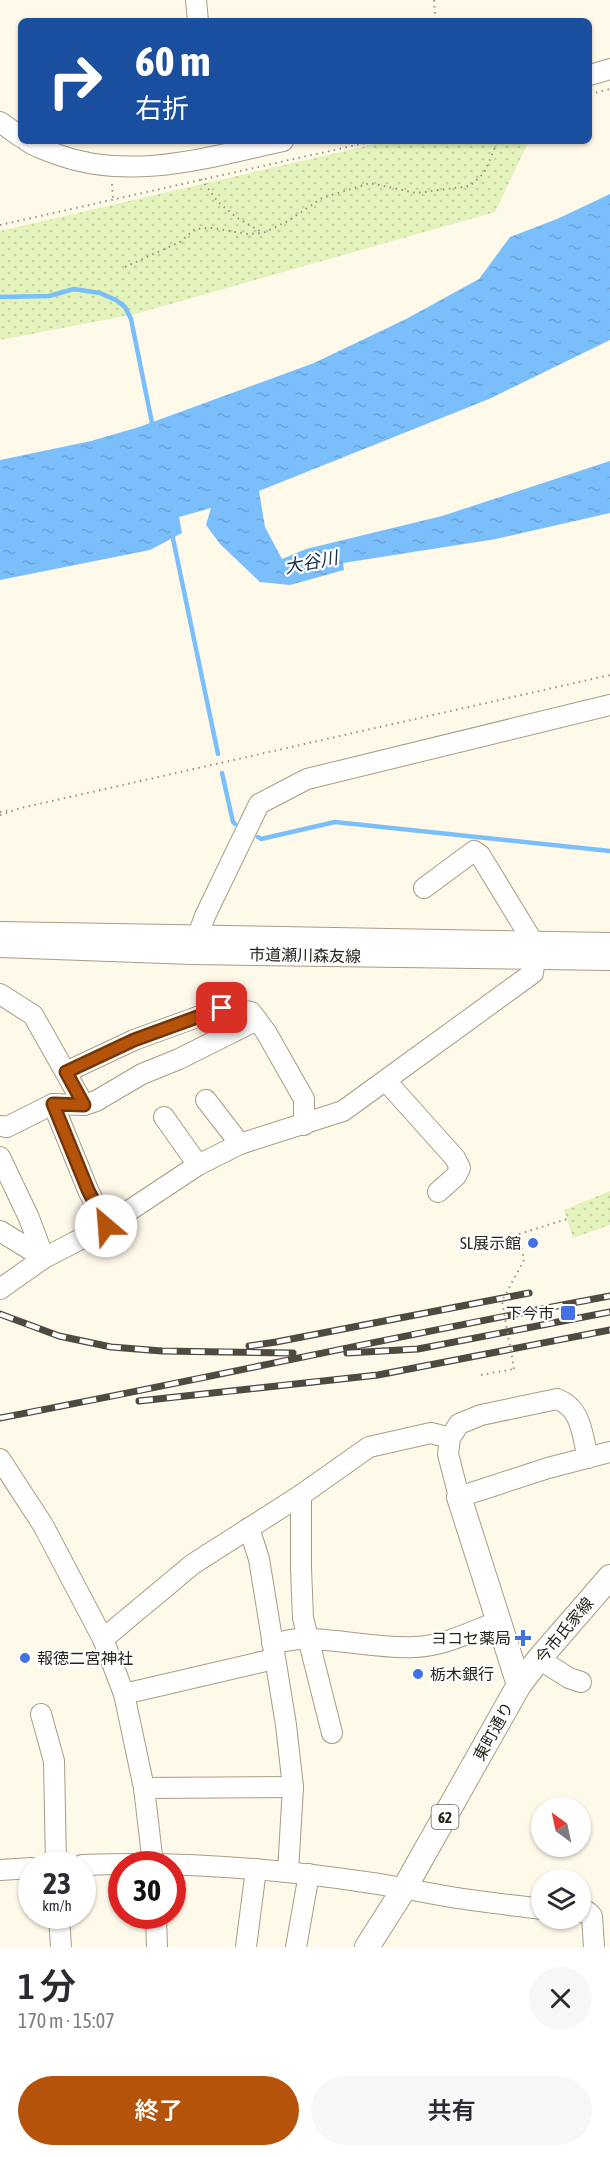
<!DOCTYPE html>
<html lang="ja">
<head>
<meta charset="utf-8">
<style>
  body { margin:0; font-family:"Asap Condensed","Noto Sans JP",sans-serif; background:#f7f7f7; color:#2b2b33; height:100vh; display:flex; flex-direction:column; font-size:22px; white-space:nowrap }
  * { box-sizing:border-box; margin:0 }
  p { font-size:20px; color:#7c7c81 }
  .icon { flex:none; width:33px; height:33px; fill:none; stroke:currentColor; stroke-width:2; stroke-linecap:round; stroke-linejoin:round }
  .map { position:relative; height:1947px; overflow:hidden }
  .details { display:flex; flex-direction:column; background:#fff; flex:1 }
  .details>* { flex:none }
  .banner { position:absolute; left:18px; top:18px; width:574px; height:126px; border-radius:9px; box-shadow:0 2px 4px #0004; background:#1a4fa0; color:#fff; overflow:hidden }
  .needle { width:39px; rotate:327deg }
  .tools { position:absolute; left:531px; top:1797px; display:grid; gap:12px }
  .tools a { display:grid; place-items:center; width:60px; height:60px; border-radius:50%; background:#fff; box-shadow:0 2px 4px #0004; font-size:30px }
  .speed { position:absolute; left:18px; top:1851px; display:flex; gap:12px; font-size:30px; font-weight:700; text-align:center }
  .speed>* { display:grid; place-content:center; width:78px; height:78px; border-radius:50%; background:#fff; box-shadow:0 2px 4px #0004; line-height:1 }
  .speed small { font-size:15px; font-weight:400 }
  .speed .limit { border:9px solid #d22; background:#fff; color:#111 }
  .pin { position:absolute; display:grid; place-items:center; width:51px; height:51px; color:#fff; margin:-26px; border-radius:12px; box-shadow:0 3px 9px #0006 }
  .me { position:absolute; width:66px; margin:-33px; rotate:333deg; stroke-linejoin:round; filter:drop-shadow(0 0 4px #0008) }
  .turn { display:flex; align-items:center; gap:21px; height:126px; padding:0 18px; font-size:27px }
  .turn .icon { width:78px; height:78px; stroke-width:2.5 }
  .turn b { display:block; font-size:42px; line-height:51px }
  .round { display:grid; place-items:center; flex:none; width:63px; height:63px; border-radius:32px; background:#f7f7f7 }
  .overview { display:flex; align-items:center; justify-content:space-between; height:102px; padding:0 18px }
  h1 { font-size:36px; font-weight:600; line-height:45px }
  .action { display:flex; gap:12px; margin-top:auto; padding:12px 18px }
  .action a { flex:1; height:69px; border-radius:36px; background:#b45309; color:#fff; font-size:24px; font-weight:600; line-height:69px; text-align:center }
  .action a+a { background:#f7f7f7; color:#2b2b33 }
  .map>svg:first-child { display:block }
</style>
</head>
<body>
<div class="map">
<svg width="610" height="1947" viewBox="0 0 610 1947">
  <defs>
    <pattern id="park-dots" width="8" height="8" patternUnits="userSpaceOnUse" patternTransform="scale(1.5)"><rect width="8" height="8" fill="#e3f3bb"/><path d="M2 2h.1M6 6h.1" fill="none" stroke="#c3d0a0" stroke-width="1.8" stroke-linecap="round"/></pattern>
    <pattern id="water-ripples" width="26" height="14" patternUnits="userSpaceOnUse" patternTransform="scale(1.5)"><rect width="26" height="14" fill="#7abffb"/><path d="M2 4q2-2 4 0t4 0M15 11q2-2 4 0t4 0" fill="none" stroke="#6aa4d7"/></pattern>
  </defs>
  <rect width="100%" height="100%" fill="#fff9ea"/>
  <g fill="url(#park-dots)">
    <polygon points="388,141 529,141 495,212 135,314 0,340 0,231"/>
    <polygon points="610,1191 610,1225 573,1238 564,1210"/>
  </g>
  <polygon fill="url(#water-ripples)" points="610,194 610,340 489,399 259,491 265,527 282,559 306,549 442,516 610,461 610,513 496,539 343,563 344,570 290,585 260,582 220,544 206,525 211,508 179,517 182,533 150,550 0,580 0,460 91,441 139,427 314,363 406,319 479,279 510,237 557,219"/>
  <g fill="none" stroke-linecap="round" stroke-linejoin="round">
    <g stroke="#7abffb" stroke-width="4.5">
      <polyline points="0,297 49,296 74,289 100,293 116,300 125,307 131,319 152,423"/>
      <polyline points="172,534 218,754"/>
      <polyline points="222,773 233,822 235,824"/>
      <polyline points="258,837 261,839 335,822 610,851"/>
    </g>
    <defs>
      <g id="minor">
        <polyline points="196,0 198,21"/>
        <polyline points="590,75 610,69"/>
        <polyline points="0,122 21,137"/>
        <path d="M27,141c8,6 19,9 29,13 75,28 153,3 227,-13"/>
        <polyline points="0,932 610,943"/>
        <polyline points="194,946 205,916 259,804 307,779 610,705"/>
        <polyline points="0,947 192,954 610,960"/>
        <polyline points="0,994 33,1015 84,1105"/>
        <polyline points="66,1072 134,1040 222,1008 251,1012 266,1032 304,1099 304,1125"/>
        <polyline points="386,1081 455,1158 460,1168 456,1176 438,1192"/>
        <polyline points="206,1100 240,1144"/>
        <polyline points="53,1104 88,1190 106,1226"/>
        <polyline points="164,1117 198,1165"/>
        <polyline points="0,1126 7,1127 53,1104 84,1105 96,1101 142,1074 179,1059 257,1020"/>
        <polyline points="0,1157 29,1218 44,1258"/>
        <polyline points="0,1231 44,1258"/>
        <polyline points="0,1289 44,1258 106,1226 198,1165 240,1144 343,1111 533,973 535,958 533,942 480,855 474,851 424,888"/>
        <path d="M588,1458c-6,-23 -6,-50 -31,-59l-76,16 -22,9 -9,14 -2,16 11,43 89,-29 62,-16"/>
        <polyline points="0,1459 43,1525 103,1639 124,1694 144,1788 153,1864"/>
        <polyline points="301,1495 301,1568 303,1618 332,1733"/>
        <polyline points="249,1528 259,1559 286,1725 293,1787 288,1872"/>
        <polyline points="103,1639 193,1564 301,1495 369,1447 431,1433 450,1438"/>
        <path d="M272,1643c9,-1 18,-3 27,-4 39,-1 77,10 116,8 29,-1 58,-16 84,-26"/>
        <polyline points="539,1659 569,1678 581,1682"/>
        <polyline points="124,1694 274,1659"/>
        <polyline points="41,1714 54,1761 56,1864"/>
        <polyline points="144,1788 293,1787"/>
        <path d="M82,1865c95,-4 189,3 283,17 29,4 57,10 86,15 30,5 60,8 91,12"/>
        <polyline points="0,1870 32,1868"/>
        <polyline points="580,1912 588,1912 592,1916 594,1947"/>
        <polyline points="59,1916 61,1947"/>
        <polyline points="156,1916 157,1947"/>
        <polyline points="246,1947 256,1869"/>
        <polyline points="296,1947 309,1874"/>
      </g>
      <g id="major">
        <polyline points="459,1497 519,1685"/>
        <polyline points="367,1947 404,1889 519,1685 539,1659 610,1577"/>
      </g>
    </defs>
    <use href="#minor" stroke="#a79d86" stroke-width="22"/>
    <use href="#major" stroke="#a79d86" stroke-width="26"/>
    <g stroke="#989286" stroke-width="2" stroke-dasharray="1.5 4.5" stroke-linecap="butt">
      <polyline points="434,0 435,14"/>
      <polyline points="590,94 610,89"/>
      <polyline points="201,179 218,202 236,217 263,233"/>
      <polyline points="112,184 113,199"/>
      <polyline points="0,225 374,141"/>
      <polyline points="125,267 180,242 195,229 212,228 248,234 263,233 288,221 322,198 370,183 416,193 470,186 484,173 498,141"/>
      <polyline points="0,812 10,810"/>
      <polyline points="0,815 21,808 610,675"/>
      <polyline points="519,1234 567,1219"/>
      <polyline points="481,1375 514,1369"/>
    </g>
    <use href="#minor" stroke="#fff" stroke-width="20"/>
    <use href="#major" stroke="#fff" stroke-width="24"/>
    <defs>
      <g id="rail">
        <polyline points="0,1314 59,1336 111,1347 162,1351 293,1353"/>
        <polyline points="249,1346 276,1342 529,1293"/>
        <polyline points="347,1353 418,1349 610,1312"/>
        <polyline points="139,1401 378,1375 610,1330"/>
        <path d="M0,1418c204,-39 406,-84 610,-122"/>
      </g>
    </defs>
    <use href="#rail" stroke="#4e4a40" stroke-width="7"/>
    <use href="#rail" stroke="#fff" stroke-width="4.5" stroke-dasharray="14" stroke-linecap="butt"/>
    <polyline stroke="#989286" stroke-width="2" stroke-dasharray="1.5 4.5" stroke-linecap="butt" points="514,1369 502,1301 524,1260 519,1234"/>
  </g>
  <g fill="none" stroke-linecap="round" stroke-linejoin="round">
    <defs>
      <polyline id="route" points="106,1226 88,1190 53,1104 84,1105 66,1072 134,1040 222,1008"/>
    </defs>
    <use href="#route" stroke="#753606" stroke-width="15"/>
    <use href="#route" stroke="#b45309" stroke-width="10"/>
  </g>
  <g fill="#4371e3" stroke="#fff" stroke-width="2">
    <circle cx="533" cy="1243" r="6"/>
    <rect x="560" y="1305" width="16" height="16" rx="3"/>
    <path d="M520 1629h6v6h6v6h-6v6h-6v-6h-6v-6h6z"/>
    <circle cx="25" cy="1658" r="6"/>
    <circle cx="418" cy="1674" r="6"/>
  </g>
  <g text-anchor="middle" dominant-baseline="central" stroke-width="4.5" stroke-linejoin="round" paint-order="stroke">
    <rect fill="#fff" stroke="#696660" stroke-width="1.5" x="431.5" y="1805" width="27" height="24" rx="4.5"/>
    <g font-size="15" font-weight="bold" fill="#29251c">
      <text x="445" y="1817">62</text>
    </g>
    <g font-size="16" fill="#29251c" stroke="#fff">
      <text transform="translate(305 955) rotate(1)">市道瀬川森友線</text>
      <text transform="translate(564 1630) rotate(-50)">今市氏家線</text>
      <text transform="translate(493 1731) rotate(-61)">東町通り</text>
    </g>
    <g font-size="16" fill="#29251c" stroke="#fff" text-anchor="end">
      <text x="521" y="1243">SL展示館</text>
      <text x="554" y="1313">下今市</text>
      <text x="511" y="1638">ヨコセ薬局</text>
      <text x="37" y="1658" text-anchor="start">報徳二宮神社</text>
      <text x="430" y="1674" text-anchor="start">栃木銀行</text>
    </g>
    <g font-size="18" font-style="italic" fill="#112e47" stroke="#fff">
      <text transform="translate(311 562) rotate(-11)">大谷川</text>
    </g>
  </g>
</svg>
<div class="tools">
<a><svg class="needle" viewBox="-14 -14 28 28"><path d="M0-13l5 13h-10z" fill="#e53935"/><path d="M0 13l5-13h-10z" fill="#7c7c81"/></svg></a>
<a><svg class="icon" aria-label="layers" viewBox="0 0 24 24"><path d="M12 4l9 5-9 5-9-5zM3 14l9 5 9-5"/></svg></a>
</div>
<div class="speed"><div>23<small>km/h</small></div><div class="limit">30</div></div>
<div class="pin" style="left:222px;top:1008px;background:#d93025"><svg class="icon" aria-label="arrive" viewBox="0 0 24 24"><path d="M6 21V4h12l-3 4 3 4H6"/></svg></div>
<svg class="me" style="left:106px;top:1226px" viewBox="-20 -20 40 40"><circle r="19" fill="#fff"/><path d="M0-13L10 11 0 6-10 11z" fill="#b45309"/></svg>
<div class="banner">
<div class="turn"><svg class="icon" aria-label="right" viewBox="0 0 24 24"><path d="M7 20v-9h11M14 6l5 5-5 5"/></svg><div><b>60 m</b>右折</div></div>
</div>
</div>
<section class="details">
<div class="overview"><div><h1>1 分</h1><p>170 m · 15:07</p></div><a class="round"><svg class="icon" aria-label="close" viewBox="0 0 24 24"><path d="M6 6l12 12M18 6L6 18"/></svg></a></div>
<div class="action"><a>終了</a><a>共有</a></div>
</section>
</body>
</html>
